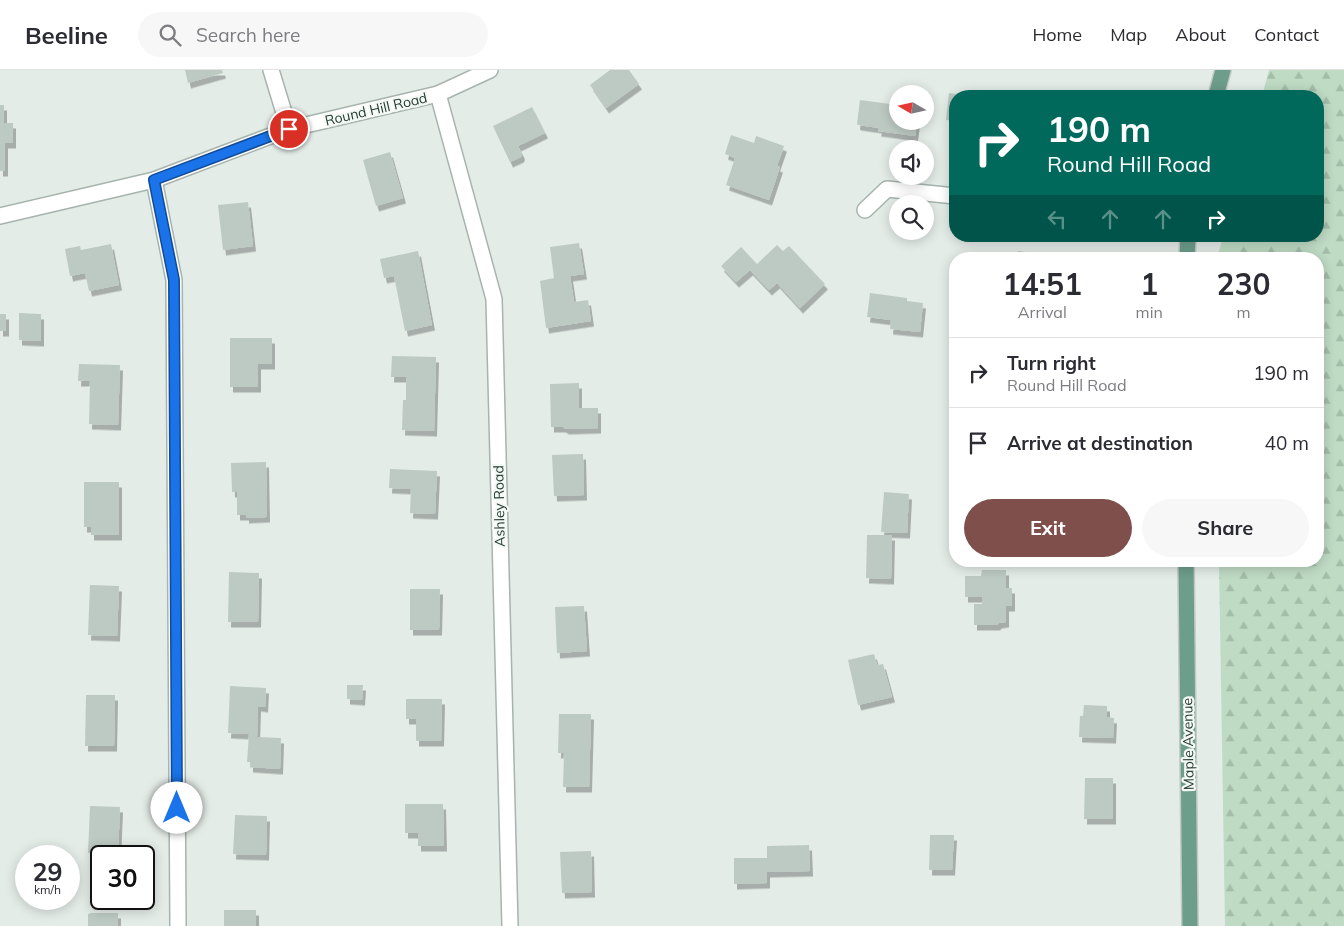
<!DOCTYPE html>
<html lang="en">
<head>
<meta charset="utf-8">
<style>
  body { margin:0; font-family:Mulish,sans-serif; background:#f7f7f7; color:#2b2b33; height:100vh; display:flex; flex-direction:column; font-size:19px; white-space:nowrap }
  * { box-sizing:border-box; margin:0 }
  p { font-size:16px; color:#7c7c81 }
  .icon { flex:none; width:28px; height:28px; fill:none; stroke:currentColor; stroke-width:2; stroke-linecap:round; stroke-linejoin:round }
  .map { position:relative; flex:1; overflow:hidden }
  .panel { position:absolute; left:949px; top:182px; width:375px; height:315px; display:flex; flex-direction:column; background:#fff; border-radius:20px; box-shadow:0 2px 12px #0003 }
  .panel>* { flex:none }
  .hud { position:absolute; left:949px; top:20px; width:375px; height:152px; border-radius:20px; box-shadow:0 2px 12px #0003; background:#00695c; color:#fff; overflow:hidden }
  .needle { width:32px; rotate:279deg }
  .buttons { position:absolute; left:889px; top:15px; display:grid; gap:10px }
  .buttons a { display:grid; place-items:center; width:45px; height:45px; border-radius:50%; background:#fff; box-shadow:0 2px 12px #0003; font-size:25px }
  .speed { position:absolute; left:15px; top:775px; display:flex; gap:10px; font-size:25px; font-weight:700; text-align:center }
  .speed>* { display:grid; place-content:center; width:65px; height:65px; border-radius:50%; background:#fff; box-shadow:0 2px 12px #0003; line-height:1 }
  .speed small { font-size:12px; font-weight:400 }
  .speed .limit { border:2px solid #111; border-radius:8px; background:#fff; color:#111 }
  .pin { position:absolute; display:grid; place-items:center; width:42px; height:42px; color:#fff; margin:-21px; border:2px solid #fff; border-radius:50%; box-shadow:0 1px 5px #0007 }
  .me { position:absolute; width:55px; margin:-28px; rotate:0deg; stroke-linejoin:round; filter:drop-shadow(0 0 4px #0008) }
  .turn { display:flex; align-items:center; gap:18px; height:105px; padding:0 15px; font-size:22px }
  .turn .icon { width:65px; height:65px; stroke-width:2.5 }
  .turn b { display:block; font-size:35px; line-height:42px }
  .lanes { display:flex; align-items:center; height:48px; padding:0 15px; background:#0003; justify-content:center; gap:25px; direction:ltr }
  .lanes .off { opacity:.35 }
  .eta { display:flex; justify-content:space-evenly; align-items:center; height:85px; text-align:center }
  .eta b { font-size:30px; font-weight:700; line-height:35px }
  .action { display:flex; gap:10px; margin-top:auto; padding:10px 15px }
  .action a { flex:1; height:58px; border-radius:30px; background:#7f4f4c; color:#fff; font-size:20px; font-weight:700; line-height:58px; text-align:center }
  .action a+a { background:#f7f7f7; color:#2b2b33 }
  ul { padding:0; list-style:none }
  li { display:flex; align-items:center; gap:15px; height:70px; padding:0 15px; border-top:1px solid #e1e1e2 }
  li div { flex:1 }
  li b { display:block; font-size:19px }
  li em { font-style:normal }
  header { display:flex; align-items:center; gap:30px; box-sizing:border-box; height:70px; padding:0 25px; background:#fff; border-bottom:1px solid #e1e1e2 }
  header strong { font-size:24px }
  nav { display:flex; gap:28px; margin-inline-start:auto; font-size:18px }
  .search { width:350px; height:45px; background:#f7f7f7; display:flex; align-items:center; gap:12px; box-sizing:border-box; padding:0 18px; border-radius:28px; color:#7c7c81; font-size:19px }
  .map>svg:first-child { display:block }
</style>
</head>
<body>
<header>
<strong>Beeline</strong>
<div class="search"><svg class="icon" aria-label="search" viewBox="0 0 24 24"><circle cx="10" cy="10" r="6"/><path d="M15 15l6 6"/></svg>Search here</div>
<nav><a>Home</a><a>Map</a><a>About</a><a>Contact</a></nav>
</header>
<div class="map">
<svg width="1344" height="856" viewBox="0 0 1344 856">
  <defs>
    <pattern id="forest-firs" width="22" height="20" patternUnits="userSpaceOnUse" patternTransform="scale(1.25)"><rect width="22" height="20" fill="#bfdbc4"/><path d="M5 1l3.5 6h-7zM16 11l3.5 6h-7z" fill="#a4bda9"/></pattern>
    <filter id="shadow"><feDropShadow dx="3" dy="5.5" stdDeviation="0" flood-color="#0004"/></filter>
  </defs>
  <rect width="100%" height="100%" fill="#e4ece8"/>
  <polygon fill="url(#forest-firs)" points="1269,0 1344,0 1344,856 1225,856 1219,491 1318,491 1318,189 1217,189 1223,166 1318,166 1318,26 1262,26"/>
  <g fill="#bdcac3" filter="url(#shadow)">
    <polygon points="185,0 222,0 223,3 188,13"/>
    <polygon points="610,0 629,0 639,14 606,38 590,15"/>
    <polygon points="949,23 963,25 955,26 955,51 946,50"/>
    <polygon points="860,30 898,35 898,51 917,51 915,66 878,61 879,58 858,55 857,54"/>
    <polygon points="0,35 4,35 4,53 13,53 13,73 5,73 5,101 0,101"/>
    <polygon points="532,37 545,63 518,76 522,84 521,87 510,92 493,56"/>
    <polygon points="731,65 754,73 756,66 784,76 777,96 780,97 769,130 726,115 735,88 725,84"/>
    <polygon points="390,82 403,128 376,136 363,90"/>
    <polygon points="248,132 253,176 223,180 218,135"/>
    <polygon points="579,173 584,204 570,206 574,232 588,230 591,251 546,258 540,211 554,208 550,177"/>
    <polygon points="111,174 119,215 89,221 85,203 70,206 65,179 80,176 81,180"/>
    <polygon points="777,175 783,181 789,176 825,214 800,238 777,213 769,220 750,200 736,212 721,196 741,177 757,194"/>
    <polygon points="418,181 432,255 405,261 394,206 384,208 380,189"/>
    <polygon points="1018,181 1042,184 1041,189 1016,189"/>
    <polygon points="870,223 907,228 907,231 923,233 920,262 890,259 891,250 867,247"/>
    <polygon points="19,243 41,244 41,271 19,270"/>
    <rect x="0" y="244" width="6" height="17"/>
    <polygon points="230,268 272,268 272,294 258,294 258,317 230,317"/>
    <polygon points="392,286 436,287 434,361 402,360 403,330 406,330 406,307 391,307"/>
    <polygon points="79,294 120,295 118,355 89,354 90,311 78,311"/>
    <polygon points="579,313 579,338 598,338 598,358 566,359 563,357 551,357 550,314"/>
    <polygon points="583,384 584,425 554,426 552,385"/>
    <polygon points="266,392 267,447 246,448 246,445 237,445 237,422 232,422 231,393"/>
    <polygon points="390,399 437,401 435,444 410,443 411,419 389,418"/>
    <polygon points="84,412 119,412 119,465 91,465 91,457 84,457"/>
    <polygon points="884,422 909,424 907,463 881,462"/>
    <polygon points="867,465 892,465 891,509 866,508"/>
    <polygon points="982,500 1006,500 1006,518 1012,518 1012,536 1006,536 1006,552 999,553 997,555 974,555 974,534 982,534 982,527 965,527 965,506 981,506"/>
    <polygon points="229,502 259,503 258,552 228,552"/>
    <polygon points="90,515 119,516 117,566 88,565"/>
    <polygon points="410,519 440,519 439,560 410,560"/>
    <polygon points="584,536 587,581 557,583 555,537"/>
    <polygon points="874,584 877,595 883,594 892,627 858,635 848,590"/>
    <polygon points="347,615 363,615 362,630 347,629"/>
    <polygon points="230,616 266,618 265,637 258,636 257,667 281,668 280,699 250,697 250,692 247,692 249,664 228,663"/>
    <polygon points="86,625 115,625 114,676 85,676"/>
    <polygon points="406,629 442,629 441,671 416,671 416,649 406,649"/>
    <polygon points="1084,635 1107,636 1107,647 1114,648 1113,668 1079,667 1080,646 1083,646"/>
    <polygon points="559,644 591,644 589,717 563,717 564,683 558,683"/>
    <polygon points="1085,708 1113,708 1113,749 1084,749"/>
    <polygon points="405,734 443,734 444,776 418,776 418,763 405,763"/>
    <polygon points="90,736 120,737 118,784 88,783"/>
    <polygon points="235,745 267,746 266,785 233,784"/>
    <polygon points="930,765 954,765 952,800 929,800"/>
    <polygon points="809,775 810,801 767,802 767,813 734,814 734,788 767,788 767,776"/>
    <polygon points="591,781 592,822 562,823 560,782"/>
    <rect x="224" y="840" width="32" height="16"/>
    <polygon points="91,843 118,843 118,856 88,856 88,844"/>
  </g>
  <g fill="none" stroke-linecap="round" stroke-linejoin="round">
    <defs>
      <g id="minor">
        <polyline points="271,0 289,59"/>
        <polyline points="438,24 494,229 510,856"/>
        <polyline points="154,110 174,210 178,856"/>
        <polyline points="865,140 887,119 955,126"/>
        <polyline points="0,146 154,110 289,59 438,24 490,0"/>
      </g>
      <g id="major">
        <polyline points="1216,26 1223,0"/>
        <polyline points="1187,189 1188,166"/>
        <polyline points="1186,491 1190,856"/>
      </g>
    </defs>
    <use href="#minor" stroke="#a7b4ae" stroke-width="18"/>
    <use href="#major" stroke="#c2c8c6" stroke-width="18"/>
    <use href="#minor" stroke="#fff" stroke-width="15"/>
    <use href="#major" stroke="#6d9e8b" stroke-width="15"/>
  </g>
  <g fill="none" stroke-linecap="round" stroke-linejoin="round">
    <defs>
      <polyline id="route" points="177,738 174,210 154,110 289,59"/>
    </defs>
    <use href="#route" stroke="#114b97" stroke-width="12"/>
    <use href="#route" stroke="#1a73e8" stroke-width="9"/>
  </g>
  <g text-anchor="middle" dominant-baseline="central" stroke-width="4.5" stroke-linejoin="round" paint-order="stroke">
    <g font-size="14" fill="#253c34" stroke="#f5f9f6">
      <text transform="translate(376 39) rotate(-13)">Round Hill Road</text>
      <text transform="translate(499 436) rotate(-91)">Ashley Road</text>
      <text transform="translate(1188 674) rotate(-91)">Maple Avenue</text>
    </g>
  </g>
</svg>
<div class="buttons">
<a><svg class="needle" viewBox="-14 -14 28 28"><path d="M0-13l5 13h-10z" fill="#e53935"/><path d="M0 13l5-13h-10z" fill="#7c7c81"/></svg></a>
<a><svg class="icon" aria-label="sound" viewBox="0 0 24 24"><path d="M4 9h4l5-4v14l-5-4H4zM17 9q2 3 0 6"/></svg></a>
<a><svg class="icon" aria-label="search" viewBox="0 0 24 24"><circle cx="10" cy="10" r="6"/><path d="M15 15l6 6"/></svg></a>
</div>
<div class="speed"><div>29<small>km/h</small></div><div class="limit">30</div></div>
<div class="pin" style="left:289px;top:59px;background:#d93025"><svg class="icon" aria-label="arrive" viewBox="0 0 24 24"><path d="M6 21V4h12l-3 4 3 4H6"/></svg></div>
<svg class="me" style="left:177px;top:738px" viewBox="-20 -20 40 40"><circle r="19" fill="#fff"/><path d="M0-13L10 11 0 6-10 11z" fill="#1a73e8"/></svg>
<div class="hud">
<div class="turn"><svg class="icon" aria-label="right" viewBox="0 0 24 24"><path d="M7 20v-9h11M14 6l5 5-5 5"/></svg><div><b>190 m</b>Round Hill Road</div></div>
<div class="lanes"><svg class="icon off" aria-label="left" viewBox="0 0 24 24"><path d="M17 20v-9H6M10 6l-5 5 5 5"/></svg><svg class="icon off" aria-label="ahead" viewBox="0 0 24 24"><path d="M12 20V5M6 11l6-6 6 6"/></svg><svg class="icon off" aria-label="ahead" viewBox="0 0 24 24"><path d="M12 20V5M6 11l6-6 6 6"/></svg><svg class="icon" aria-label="right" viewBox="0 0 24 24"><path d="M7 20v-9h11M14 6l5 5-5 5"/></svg></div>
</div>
<section class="panel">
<div class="eta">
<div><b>14:51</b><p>Arrival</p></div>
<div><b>1</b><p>min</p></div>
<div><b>230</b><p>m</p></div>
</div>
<ul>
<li><svg class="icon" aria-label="right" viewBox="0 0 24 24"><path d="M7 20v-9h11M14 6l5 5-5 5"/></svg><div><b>Turn right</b><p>Round Hill Road</p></div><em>190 m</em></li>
<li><svg class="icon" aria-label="arrive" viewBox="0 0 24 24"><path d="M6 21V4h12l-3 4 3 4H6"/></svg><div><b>Arrive at destination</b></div><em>40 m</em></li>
</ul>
<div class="action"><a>Exit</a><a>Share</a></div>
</section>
</div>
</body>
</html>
